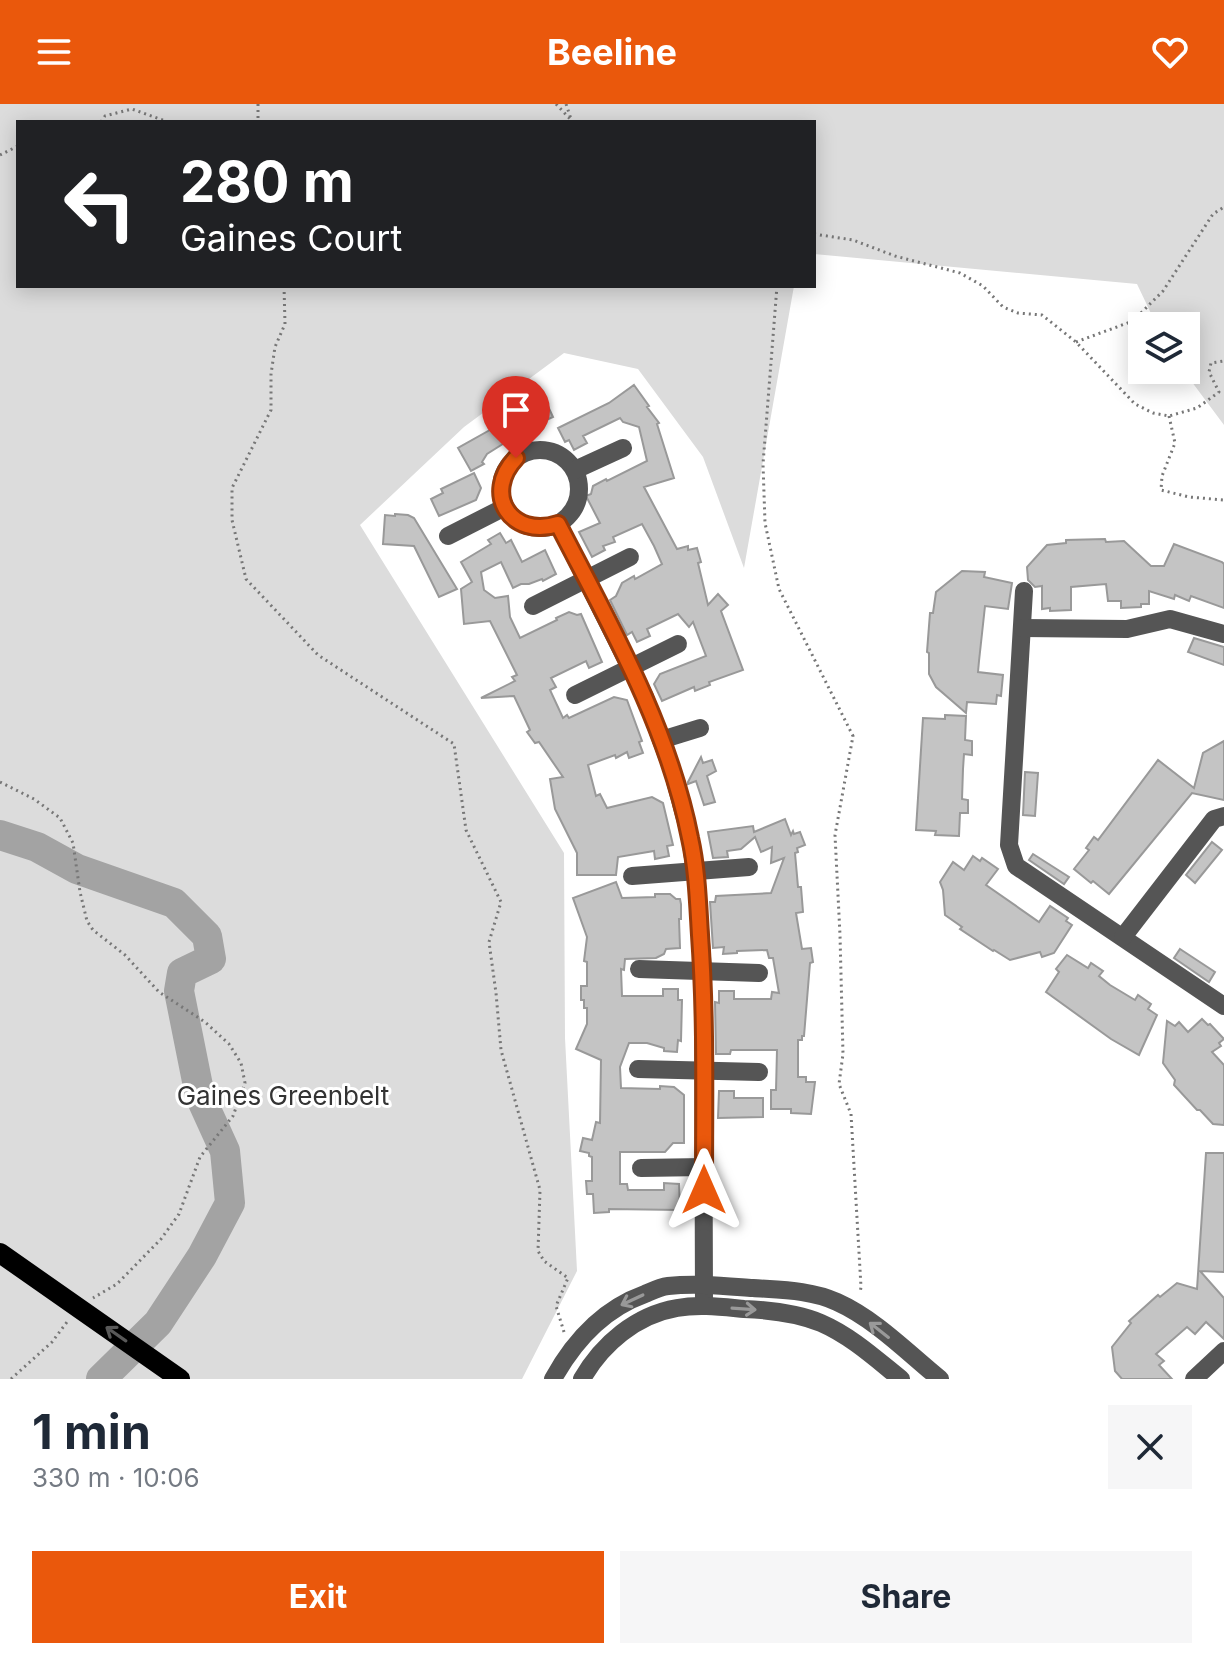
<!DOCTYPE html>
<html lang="en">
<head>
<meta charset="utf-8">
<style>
  body { margin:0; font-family:Inter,sans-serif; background:#f6f6f7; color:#1f2937; height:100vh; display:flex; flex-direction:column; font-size:30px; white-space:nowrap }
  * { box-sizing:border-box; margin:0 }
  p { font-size:26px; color:#747a83 }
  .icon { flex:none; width:44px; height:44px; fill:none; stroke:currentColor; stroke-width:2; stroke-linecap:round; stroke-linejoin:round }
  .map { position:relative; height:1275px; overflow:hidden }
  .details { display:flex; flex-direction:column; background:#fff; flex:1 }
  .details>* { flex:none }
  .hud { position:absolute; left:16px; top:16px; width:800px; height:168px; border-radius:0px; box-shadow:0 4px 20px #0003; background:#202124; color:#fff; overflow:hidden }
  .tools { position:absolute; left:1128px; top:208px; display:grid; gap:16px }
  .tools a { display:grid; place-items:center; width:72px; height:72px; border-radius:0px; background:#fff; box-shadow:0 4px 20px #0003; font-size:40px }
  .pin { position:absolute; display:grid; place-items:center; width:68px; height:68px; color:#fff; margin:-82px -34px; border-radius:50% 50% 50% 0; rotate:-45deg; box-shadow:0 0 8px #0007 }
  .pin .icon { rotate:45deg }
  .me { position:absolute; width:88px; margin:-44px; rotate:0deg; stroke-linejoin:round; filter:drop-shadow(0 0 6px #0008) }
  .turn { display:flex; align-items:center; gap:28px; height:168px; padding:0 32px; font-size:36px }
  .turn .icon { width:104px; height:104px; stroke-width:2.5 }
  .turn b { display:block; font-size:56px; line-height:68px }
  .round { display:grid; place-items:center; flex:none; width:84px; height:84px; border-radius:0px; background:#f6f6f7 }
  .overview { display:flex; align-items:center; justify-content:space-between; height:136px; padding:0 32px }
  h1 { font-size:48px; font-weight:700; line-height:60px }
  .cta { display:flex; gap:16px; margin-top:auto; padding:16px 32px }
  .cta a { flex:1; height:92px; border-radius:0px; background:#ea580c; color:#fff; font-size:32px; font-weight:700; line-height:92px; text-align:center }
  .cta a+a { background:#f6f6f7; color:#1f2937 }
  header { display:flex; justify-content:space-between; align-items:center; height:104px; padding:0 32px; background:#ea580c; color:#fff; font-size:36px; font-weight:700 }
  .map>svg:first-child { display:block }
</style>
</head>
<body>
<header><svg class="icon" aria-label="menu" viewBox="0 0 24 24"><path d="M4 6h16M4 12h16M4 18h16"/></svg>Beeline<svg class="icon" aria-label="heart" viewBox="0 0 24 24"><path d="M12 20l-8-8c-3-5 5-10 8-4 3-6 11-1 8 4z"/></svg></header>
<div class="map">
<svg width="1224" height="1275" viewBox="0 0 1224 1275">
  <rect width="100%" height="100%" fill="#fff"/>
  <polygon fill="#dcdcdc" points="0,0 1224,0 1224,321 1183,266 1186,266 1186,222 1157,222 1137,180 814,150 814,18 18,18 18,182 794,182 744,464 703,353 638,265 564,249 464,323 360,421 564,749 565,934 577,1167 522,1275 0,1275"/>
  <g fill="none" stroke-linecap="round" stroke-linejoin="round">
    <polyline stroke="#a3a3a3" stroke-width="30" points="0,731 37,743 77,765 174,799 207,832 211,855 182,869 179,887 200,992 225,1047 230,1099 202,1152 158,1219 101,1275"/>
  </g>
  <g fill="#c4c4c4" stroke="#999" stroke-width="2">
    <polygon points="634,281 649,302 647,303 659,319 657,320 674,374 644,383 677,445 688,442 688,446 697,444 701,458 698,459 708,501 718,490 728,501 721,507 743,566 709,578 710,581 695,587 694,583 662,597 654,580 660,570 706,552 693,518 689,523 678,510 647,525 650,532 637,538 632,528 627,531 610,496 616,492 622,479 634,472 635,475 662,460 654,442 642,420 613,433 615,438 603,442 605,446 592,453 579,428 600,419 586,392 591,390 593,382 606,375 607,377 647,357 639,323 623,318 620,314 583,332 587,339 574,346 569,336 565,338 558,324 609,299"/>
    <polygon points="540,285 553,313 533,322 526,323 520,319 508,324 501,306"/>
    <polygon points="497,322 506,338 487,350 482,358 484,360 471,367 458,344"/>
    <polygon points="474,369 481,384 476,396 439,412 431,395 443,389 441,385"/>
    <polygon points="395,410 408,411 414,414 457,485 439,493 414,442 383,440 385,411 395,412"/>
    <polygon points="500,429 506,439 511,436 522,458 545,446 556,470 543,477 542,475 529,480 521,480 513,484 501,458 481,468 484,486 495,494 508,492 510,513 520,534 557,516 556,514 569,508 577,511 581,510 602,558 589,564 586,557 551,574 556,583 550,586 563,614 567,611 569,614 614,593 627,596 642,637 639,638 643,649 629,654 627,648 616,654 615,651 588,661 596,692 600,690 607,704 652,693 663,699 673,741 667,742 669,752 655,755 654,747 618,753 616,771 577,771 577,749 555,705 550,675 563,673 539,638 535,639 527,628 530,626 514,592 481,594 515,577 512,573 517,571 490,517 464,520 461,485 472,478 461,458 491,440 488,436"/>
    <polygon points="1105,435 1106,438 1124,437 1151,462 1164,462 1174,440 1222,458 1224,460 1224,504 1191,492 1189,497 1175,491 1174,495 1149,487 1149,500 1141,500 1141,503 1121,504 1121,497 1108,497 1106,480 1071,483 1071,506 1050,507 1050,504 1042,505 1042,482 1035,483 1028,476 1027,463 1047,441 1066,439 1066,436"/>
    <polygon points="962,467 985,468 984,473 1012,479 1008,505 985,502 979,557 978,568 1003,571 1001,592 997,591 996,600 967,598 966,609 936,583 929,570 929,549 927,548 930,509 933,509 936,488"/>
    <polygon points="1194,534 1224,543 1224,561 1188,548"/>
    <polygon points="945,611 966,612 965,636 972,637 972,651 964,650 963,665 962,695 968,696 968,709 960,709 959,732 935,731 936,727 916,726 923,614 945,615"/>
    <polygon points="1224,637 1224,696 1192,689 1109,790 1093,777 1091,779 1074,765 1089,746 1086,744 1094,733 1098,736 1158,656 1194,684 1203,649"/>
    <polygon points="701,653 703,659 712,656 716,667 707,672 715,698 704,701 696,677 688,680 688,678"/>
    <polygon points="1025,668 1038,669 1035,712 1023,711"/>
    <polygon points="785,715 791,731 793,727 794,730 800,728 805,741 797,744 798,748 795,749 798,783 801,783 803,808 796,809 802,845 811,844 813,858 810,859 804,932 802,932 802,936 798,936 798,973 806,973 806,978 815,978 811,1010 791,1009 791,1005 771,1005 771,986 776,986 777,946 731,946 730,950 716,950 715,898 719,899 719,887 734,887 734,895 771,895 772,888 779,889 773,854 769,854 767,846 737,847 737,849 723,850 724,843 713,844 710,798 715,798 716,792 771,789 784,754 771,759 772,743 761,748 755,733 741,745 727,747 728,753 713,754 708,728 753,722 754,728"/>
    <polygon points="1212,738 1222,746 1195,779 1186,771"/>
    <polygon points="1033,750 1069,773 1064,780 1029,756"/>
    <polygon points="973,752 980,757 982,754 998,765 986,781 1039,818 1050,802 1068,814 1066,817 1072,821 1054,849 1042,853 1040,848 1010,856 994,846 993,847 960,825 962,823 945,811 943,786 940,778 953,758 964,766"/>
    <polygon points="616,778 622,794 655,793 655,790 670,790 676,795 680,795 681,800 681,815 679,815 680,844 666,845 664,850 656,854 625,855 624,866 621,865 622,892 663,892 663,885 678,885 678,896 682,896 681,937 678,936 677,948 664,947 664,944 647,939 629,939 620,963 621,984 660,985 660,982 674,983 684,991 684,1039 673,1039 665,1048 620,1048 620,1080 627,1080 628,1086 664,1086 664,1079 679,1080 680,1106 609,1105 609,1108 594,1109 593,1090 587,1090 586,1077 592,1077 592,1053 589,1052 589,1049 580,1047 583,1034 592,1036 596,1018 600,1019 601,956 576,945 587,920 587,904 584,904 584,896 581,896 581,882 587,882 587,858 584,857 587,833 573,794"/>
    <polygon points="1180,845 1215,868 1209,878 1174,854"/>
    <polygon points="1067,851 1088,864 1091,859 1103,867 1099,872 1110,881 1135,896 1138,891 1151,900 1148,905 1157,911 1139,951 1111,935 1046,888 1059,868 1056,865"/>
    <polygon points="1202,915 1208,921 1210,920 1224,935 1219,939 1221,942 1212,948 1224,961 1224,1021 1213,1020 1200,1006 1197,1006 1174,981 1175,976 1163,959 1167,917 1175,922 1179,918 1188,928"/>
    <polygon points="719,987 734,987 734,994 763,994 763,1013 718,1014"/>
    <polygon points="1206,1049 1224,1049 1224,1168 1200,1167 1224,1194 1224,1235 1206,1218 1195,1230 1187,1223 1156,1250 1164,1257 1159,1261 1172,1275 1122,1275 1115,1267 1112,1243 1131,1219 1129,1217 1158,1191 1160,1193 1177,1179 1197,1185"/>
  </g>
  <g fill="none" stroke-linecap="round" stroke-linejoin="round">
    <g stroke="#777" stroke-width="3" stroke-dasharray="2 4" stroke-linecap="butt">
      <polyline points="258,0 258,18"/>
      <polyline points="556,0 572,17"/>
      <polyline points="566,0 571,15"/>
      <polyline points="101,18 105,12 132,5 168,18"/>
      <polyline points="0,51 18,42"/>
      <polyline points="814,130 853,136 895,152 960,169 983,182 1003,203 1018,209 1042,211 1076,238 1135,300 1153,309 1169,312 1197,304 1219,288 1209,268 1211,259 1224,257"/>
      <polyline points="284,182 285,220 275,243 271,270 271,306 232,384 232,416 246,475 318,551 454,640 466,726 501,798 489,838 496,889 501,946 540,1086 538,1147 544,1157 568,1174 556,1202 564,1228"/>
      <polyline points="777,182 763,360 765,419 779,485 853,632 835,731 840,831 843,950 839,980 851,1010 861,1183 860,1189"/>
      <polyline points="1076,238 1133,217 1163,187 1213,110 1224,103"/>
      <polyline points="1169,312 1175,339 1162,372 1161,386 1189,393 1224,396"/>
      <polyline points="0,678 34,695 60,714 73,739 80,788 87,817 93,826 125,851 159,888 205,918 229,940 241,959 245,979 233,1012 200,1053 179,1110 161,1135 117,1180 93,1194"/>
      <polyline points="11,1275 52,1238 67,1218"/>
    </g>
    <g stroke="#555" stroke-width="18">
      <circle cx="540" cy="385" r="39"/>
      <polyline points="575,366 623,344"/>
      <polyline points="558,420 645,593 672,666 690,733 697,782 703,867 704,1202"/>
      <polyline points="448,432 505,403"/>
      <polyline points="1024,487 1009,741 1016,762 1224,902"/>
      <polyline points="533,502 630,453"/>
      <polyline points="1022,524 1127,525 1170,515 1224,530"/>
      <polyline points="575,591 678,540"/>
      <polyline points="661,636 700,624"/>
      <polyline points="632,772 749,763"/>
      <polyline points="1123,833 1214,715 1224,712"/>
      <polyline points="639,865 759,869"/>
      <polyline points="638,965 759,968"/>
      <polyline points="641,1064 704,1063"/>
      <path d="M553,1275c21,-38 50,-70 92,-85 7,-3 15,-7 23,-8 28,-3 57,0 85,2 28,2 58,2 84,14 38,17 71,51 103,77"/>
      <path d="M582,1275c20,-35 54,-64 95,-71 22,-4 45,-1 67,1 26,1 53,4 77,14 30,13 55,36 80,56"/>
      <polyline points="1194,1275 1224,1247"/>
    </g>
    <polyline stroke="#000" stroke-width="20" points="0,1149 180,1275"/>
  </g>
  <defs><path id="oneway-shaft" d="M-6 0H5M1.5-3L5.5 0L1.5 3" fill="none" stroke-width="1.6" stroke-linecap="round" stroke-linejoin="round" transform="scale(2)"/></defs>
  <g stroke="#999">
    <use href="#oneway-shaft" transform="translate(632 1196) rotate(155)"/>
    <use href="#oneway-shaft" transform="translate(744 1205) rotate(4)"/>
    <use href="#oneway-shaft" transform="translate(879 1226) rotate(-142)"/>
  </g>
  <use stroke="#595959" href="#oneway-shaft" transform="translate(116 1230) rotate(-145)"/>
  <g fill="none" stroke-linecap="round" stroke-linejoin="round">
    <defs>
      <path id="route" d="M516,354c-34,36 -5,81 42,66 52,101 110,202 132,314 7,31 8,64 10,97 6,85 4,170 4,255"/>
    </defs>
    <use href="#route" stroke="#983908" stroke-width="20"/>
    <use href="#route" stroke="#ea580c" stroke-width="14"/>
  </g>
  <g text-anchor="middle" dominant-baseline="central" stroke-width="6" stroke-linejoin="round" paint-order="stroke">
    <g font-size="26" fill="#333" stroke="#fff">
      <text x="283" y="991">Gaines Greenbelt</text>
    </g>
  </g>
</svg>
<div class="tools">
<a><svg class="icon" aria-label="layers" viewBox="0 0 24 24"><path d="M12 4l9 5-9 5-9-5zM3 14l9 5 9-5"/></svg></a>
</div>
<div class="pin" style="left:516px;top:354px;background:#d93025"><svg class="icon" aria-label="arrive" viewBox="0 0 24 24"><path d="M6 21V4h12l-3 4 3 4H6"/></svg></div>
<svg class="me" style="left:704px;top:1086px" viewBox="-20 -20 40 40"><path d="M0-17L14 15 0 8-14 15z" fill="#ea580c" stroke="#fff" stroke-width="4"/></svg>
<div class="hud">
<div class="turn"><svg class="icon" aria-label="left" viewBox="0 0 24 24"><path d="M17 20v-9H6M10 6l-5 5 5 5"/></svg><div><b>280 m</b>Gaines Court</div></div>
</div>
</div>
<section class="details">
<div class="overview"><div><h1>1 min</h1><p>330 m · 10:06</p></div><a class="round"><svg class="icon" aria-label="close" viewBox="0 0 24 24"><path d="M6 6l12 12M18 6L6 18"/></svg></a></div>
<div class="cta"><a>Exit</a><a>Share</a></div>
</section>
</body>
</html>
